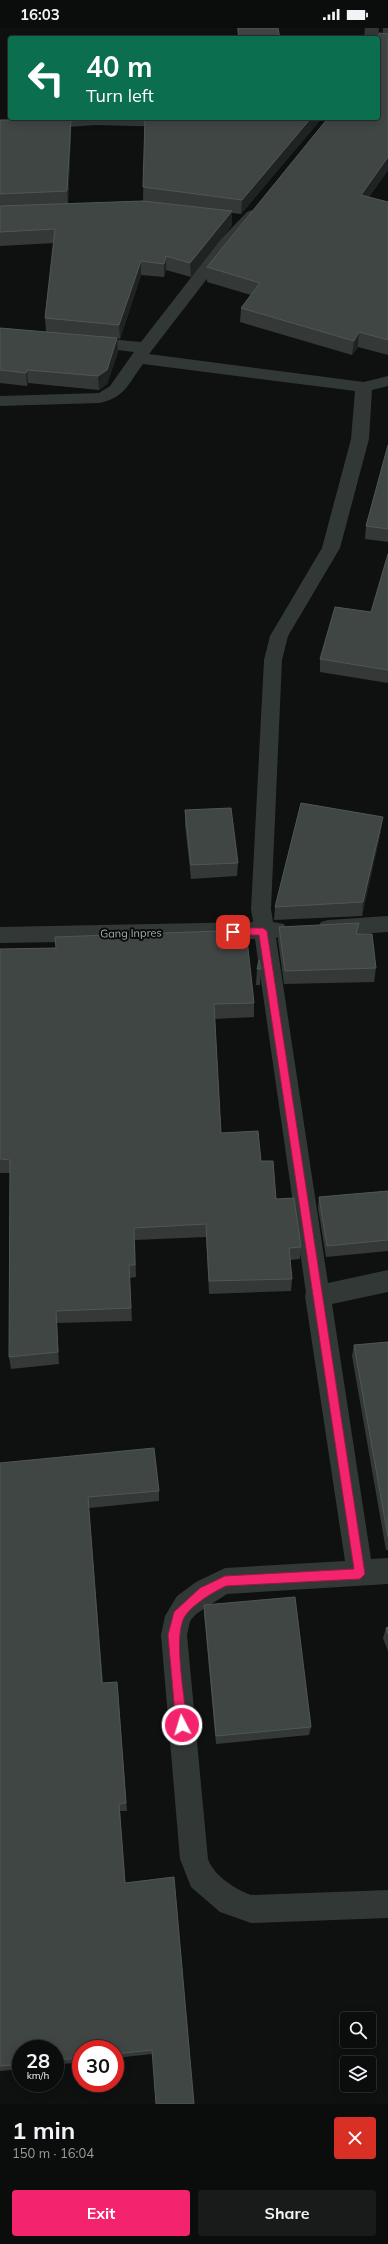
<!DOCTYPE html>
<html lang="en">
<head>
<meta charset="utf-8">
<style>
  body { margin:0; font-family:Mulish,sans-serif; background:#191a1a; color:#f1f3f6; height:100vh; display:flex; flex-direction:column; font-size:15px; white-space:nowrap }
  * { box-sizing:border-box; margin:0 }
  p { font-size:13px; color:#9a9b9d }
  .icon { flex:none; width:22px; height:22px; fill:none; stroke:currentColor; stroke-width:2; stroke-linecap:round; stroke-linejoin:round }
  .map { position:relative; height:2076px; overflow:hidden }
  .drawer { display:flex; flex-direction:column; background:#0b0c0c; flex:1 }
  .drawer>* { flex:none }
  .top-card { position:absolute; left:8px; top:8px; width:372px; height:84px; border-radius:4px; box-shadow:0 2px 10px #0003,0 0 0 1px #2b2c2d; background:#0b6e4f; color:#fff; overflow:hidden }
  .controls { position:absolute; left:340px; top:1984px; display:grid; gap:8px }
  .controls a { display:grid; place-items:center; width:36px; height:36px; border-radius:4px; background:#0b0c0c; box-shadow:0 2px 10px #0003,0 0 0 1px #2b2c2d; font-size:20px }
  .speed { position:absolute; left:12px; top:2012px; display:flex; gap:8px; font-size:20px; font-weight:700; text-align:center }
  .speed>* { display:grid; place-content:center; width:52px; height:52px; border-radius:50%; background:#0b0c0c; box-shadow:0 2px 10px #0003,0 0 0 1px #2b2c2d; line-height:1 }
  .speed small { font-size:10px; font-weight:400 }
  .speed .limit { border:6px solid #d22; background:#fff; color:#111 }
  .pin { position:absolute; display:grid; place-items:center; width:34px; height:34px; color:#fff; margin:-17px; border-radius:8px; box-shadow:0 2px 6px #0006 }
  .me { position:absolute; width:44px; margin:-22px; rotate:355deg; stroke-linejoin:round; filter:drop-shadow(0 0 3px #0008) }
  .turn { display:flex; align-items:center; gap:14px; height:84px; padding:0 12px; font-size:18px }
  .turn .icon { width:52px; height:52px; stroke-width:2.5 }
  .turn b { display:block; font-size:28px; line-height:34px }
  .round { display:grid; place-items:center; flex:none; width:42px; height:42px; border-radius:4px; background:#191a1a }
  .head { display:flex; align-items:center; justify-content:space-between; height:68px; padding:0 12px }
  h1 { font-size:24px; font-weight:700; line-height:30px }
  .cta { display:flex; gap:8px; margin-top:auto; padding:8px 12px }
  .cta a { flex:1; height:46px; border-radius:4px; background:#f3246d; color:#fff; font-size:16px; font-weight:700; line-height:46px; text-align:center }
  .cta a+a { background:#191a1a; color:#f1f3f6 }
  .status { display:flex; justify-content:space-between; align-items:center; height:28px; padding:0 20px; background:#0b0c0c; direction:ltr }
  .status svg { height:11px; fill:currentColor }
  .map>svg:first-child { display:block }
</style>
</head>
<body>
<div class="status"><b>16:03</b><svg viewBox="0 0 49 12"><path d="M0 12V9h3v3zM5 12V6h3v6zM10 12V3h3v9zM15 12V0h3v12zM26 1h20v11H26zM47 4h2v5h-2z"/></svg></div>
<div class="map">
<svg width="388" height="2076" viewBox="0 0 388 2076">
  <rect width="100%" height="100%" fill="#0f1010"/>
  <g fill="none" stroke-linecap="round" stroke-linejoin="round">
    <g fill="#323836" fill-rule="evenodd">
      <polygon points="365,0 379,0 378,10 364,10"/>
      <polygon points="75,90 175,91 180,92 182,95 180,98 175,99 95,97 0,104 0,96"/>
      <path d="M252,182l5,2 3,3 -3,3 -24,27 -84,109 215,28 24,-6v10l-16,4 -3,49 -29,109 -52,88 -6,24 -11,249 2,13 11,2 3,6 -3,6 -8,2 52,345 60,-13v22l-56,12 39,255 17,-1v26l-161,10 -31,20 -6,7 -3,14 21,224c6,17 27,30 43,36l137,-5v28l-137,5 -31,-11 -29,-25 -11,-28 -19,-224 4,-19 12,-20 19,-14 29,-14 120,-7 -40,-265 1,-3 -51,-354 -255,4v-16l253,-5 -2,-13 13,-249 6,-24 52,-88 29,-109 4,-48 -212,-27c-15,20 -18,34 -44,39l-99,3v-10l99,-3 11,-7 24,-34 -52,-6 -2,-4 2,-4 6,-1 53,5 80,-103 26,-27z"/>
      <polygon points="388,888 388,904 328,908 321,906 318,900 321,894 328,892"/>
    </g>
  </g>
  <g fill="#343938">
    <polygon points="237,0 278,0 280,10 238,10"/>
    <polygon points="383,0 388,0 388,142 369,169 388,174 388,327 358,319 352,327 240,294 241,280 251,267 207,254 207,239 378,90"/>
    <polygon points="145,90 322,90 241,186 232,185 232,197 191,249 166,242 164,249 141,247 120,311 117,310 118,324 107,356 99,362 28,355 27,358 0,355 0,300 102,309 46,304 45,290 54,215 0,218 0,92 71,105 68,176 143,173"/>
    <polygon points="388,417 388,514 365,511 366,498"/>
    <polygon points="388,526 388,655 320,644 320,631 371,584"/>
    <polygon points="185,782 238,835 237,848 191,851 185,796"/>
    <polygon points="381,803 362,888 274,892 275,879"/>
    <polygon points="279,899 357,906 376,940 374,954 284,956 278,912"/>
    <polygon points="0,921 254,975 254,989 215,991 221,1105 261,1133 276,1171 301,1219 300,1231 290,1232 292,1251 291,1263 209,1266 206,1209 135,1212 136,1249 130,1250 132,1293 57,1295 59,1336 11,1341 9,1329 10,1145 0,1145"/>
    <polygon points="257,941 261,941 260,957 256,957"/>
    <polygon points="388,1163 388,1223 326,1229 318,1180 319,1169"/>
    <polygon points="388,1314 388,1522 386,1522 352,1328 354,1317"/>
    <polygon points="0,1435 159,1463 159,1473 89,1480 103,1655 118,1662 127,1783 120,1783 125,1855 174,1849 152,2026 115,2030 115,2021 81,2021 81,2034 55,2037 55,2021 21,2021 21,2041 0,2043"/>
    <polygon points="204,1577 311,1699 309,1707 216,1716 204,1586"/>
    <polygon points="388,1599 388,1623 383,1610 386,1600"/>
  </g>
  <g fill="#202323">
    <polygon points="311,90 322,90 241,186 242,172"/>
    <polygon points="71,91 71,105 68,177 67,163"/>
    <polygon points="388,129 388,142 360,181 361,167"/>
    <polygon points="232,183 232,197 191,249 190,235"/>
    <polygon points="166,228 166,242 164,249 164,236"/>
    <polygon points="141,233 141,247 120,311 119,297"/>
    <polygon points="359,304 358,319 352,327 354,313"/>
    <polygon points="117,310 118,324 107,356 99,362 98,348"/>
    <polygon points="27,342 28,355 27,358 26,345"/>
    <polygon points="383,789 381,803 362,888 363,874"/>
    <polygon points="56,1283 57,1295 59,1336 58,1324"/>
    <polygon points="88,1469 89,1480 103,1664 102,1655"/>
    <polygon points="119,1776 120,1783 126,1861 125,1855"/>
  </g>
  <g fill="#404644" stroke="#4f5754">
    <polygon points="238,0 278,0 280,10 239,10"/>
    <polygon points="379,5 388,6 388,129 361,167 388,174 388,312 359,304 354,313 241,280 260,255 207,239 328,90 378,90 378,10"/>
    <polygon points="145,90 311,90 242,172 143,159"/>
    <polygon points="71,91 67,163 0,166 0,92"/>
    <polygon points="143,173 232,183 190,235 166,228 164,236 141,233 119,297 45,290 55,201 0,204 0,178"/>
    <polygon points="0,300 117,310 107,342 98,348 27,342 26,345 0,342"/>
    <polygon points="388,417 388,501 366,498"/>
    <polygon points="388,526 388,642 320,631 335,579 371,584"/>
    <polygon points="301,775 383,789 363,874 275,879"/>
    <polygon points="231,780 238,835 191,837 185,782"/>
    <polygon points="359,895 356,906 372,906 376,940 285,943 279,899"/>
    <polygon points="246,902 254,975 214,976 221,1105 258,1103 261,1133 273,1133 276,1171 294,1170 301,1219 289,1220 292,1251 209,1253 206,1196 134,1200 135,1237 129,1237 131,1280 56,1283 58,1324 9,1329 10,1132 0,1131 0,921 56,920 55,909"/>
    <polygon points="259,932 261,941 257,941"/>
    <polygon points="388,1163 388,1212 327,1218 319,1169"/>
    <polygon points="388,1314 388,1509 354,1317"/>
    <polygon points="154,1420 159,1463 88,1469 102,1655 117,1654 126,1775 119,1776 125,1855 174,1849 194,2076 156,2076 152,2022 115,2026 115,2021 81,2021 81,2030 55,2032 55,2021 21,2021 21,2036 0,2038 0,1435"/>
    <polygon points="295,1569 311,1699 216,1708 204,1577"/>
    <polygon points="388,1599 388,1606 386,1600"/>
  </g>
  <path fill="#f3246d" stroke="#9e1747" d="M233,900h30l4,3 98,643 -5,5 -134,7c-13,6 -38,21 -43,34 -9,22 2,79 4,105l-1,4 -4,1 -4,-1 -2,-4 -8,-90 6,-23 26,-24 25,-12 129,-7 -95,-634h-26l-5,-3z"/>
  <g text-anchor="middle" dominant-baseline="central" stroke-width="4" stroke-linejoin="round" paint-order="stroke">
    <g font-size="11" fill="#a0b2ac" stroke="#0a0b0b">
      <text transform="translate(131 905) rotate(-1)">Gang Inpres</text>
    </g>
  </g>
</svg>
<div class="controls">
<a><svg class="icon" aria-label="search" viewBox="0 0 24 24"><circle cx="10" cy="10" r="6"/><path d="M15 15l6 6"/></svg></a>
<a><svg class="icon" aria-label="layers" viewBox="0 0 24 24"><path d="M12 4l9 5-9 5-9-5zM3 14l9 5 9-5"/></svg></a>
</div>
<div class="speed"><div>28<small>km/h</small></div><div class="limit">30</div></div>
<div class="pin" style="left:233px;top:904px;background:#d93025"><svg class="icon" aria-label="arrive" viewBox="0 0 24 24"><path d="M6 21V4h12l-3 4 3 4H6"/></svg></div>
<svg class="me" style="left:182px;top:1697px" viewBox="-20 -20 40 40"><circle r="17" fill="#f3246d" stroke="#fff" stroke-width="3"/><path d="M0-11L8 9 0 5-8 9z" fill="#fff"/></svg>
<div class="top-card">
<div class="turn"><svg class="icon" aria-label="left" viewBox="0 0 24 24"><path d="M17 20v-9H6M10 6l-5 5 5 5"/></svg><div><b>40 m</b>Turn left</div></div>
</div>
</div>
<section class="drawer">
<div class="head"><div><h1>1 min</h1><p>150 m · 16:04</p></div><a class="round" style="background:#d93025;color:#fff"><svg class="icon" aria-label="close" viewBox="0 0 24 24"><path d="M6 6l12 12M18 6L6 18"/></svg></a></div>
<div class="cta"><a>Exit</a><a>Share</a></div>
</section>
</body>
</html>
